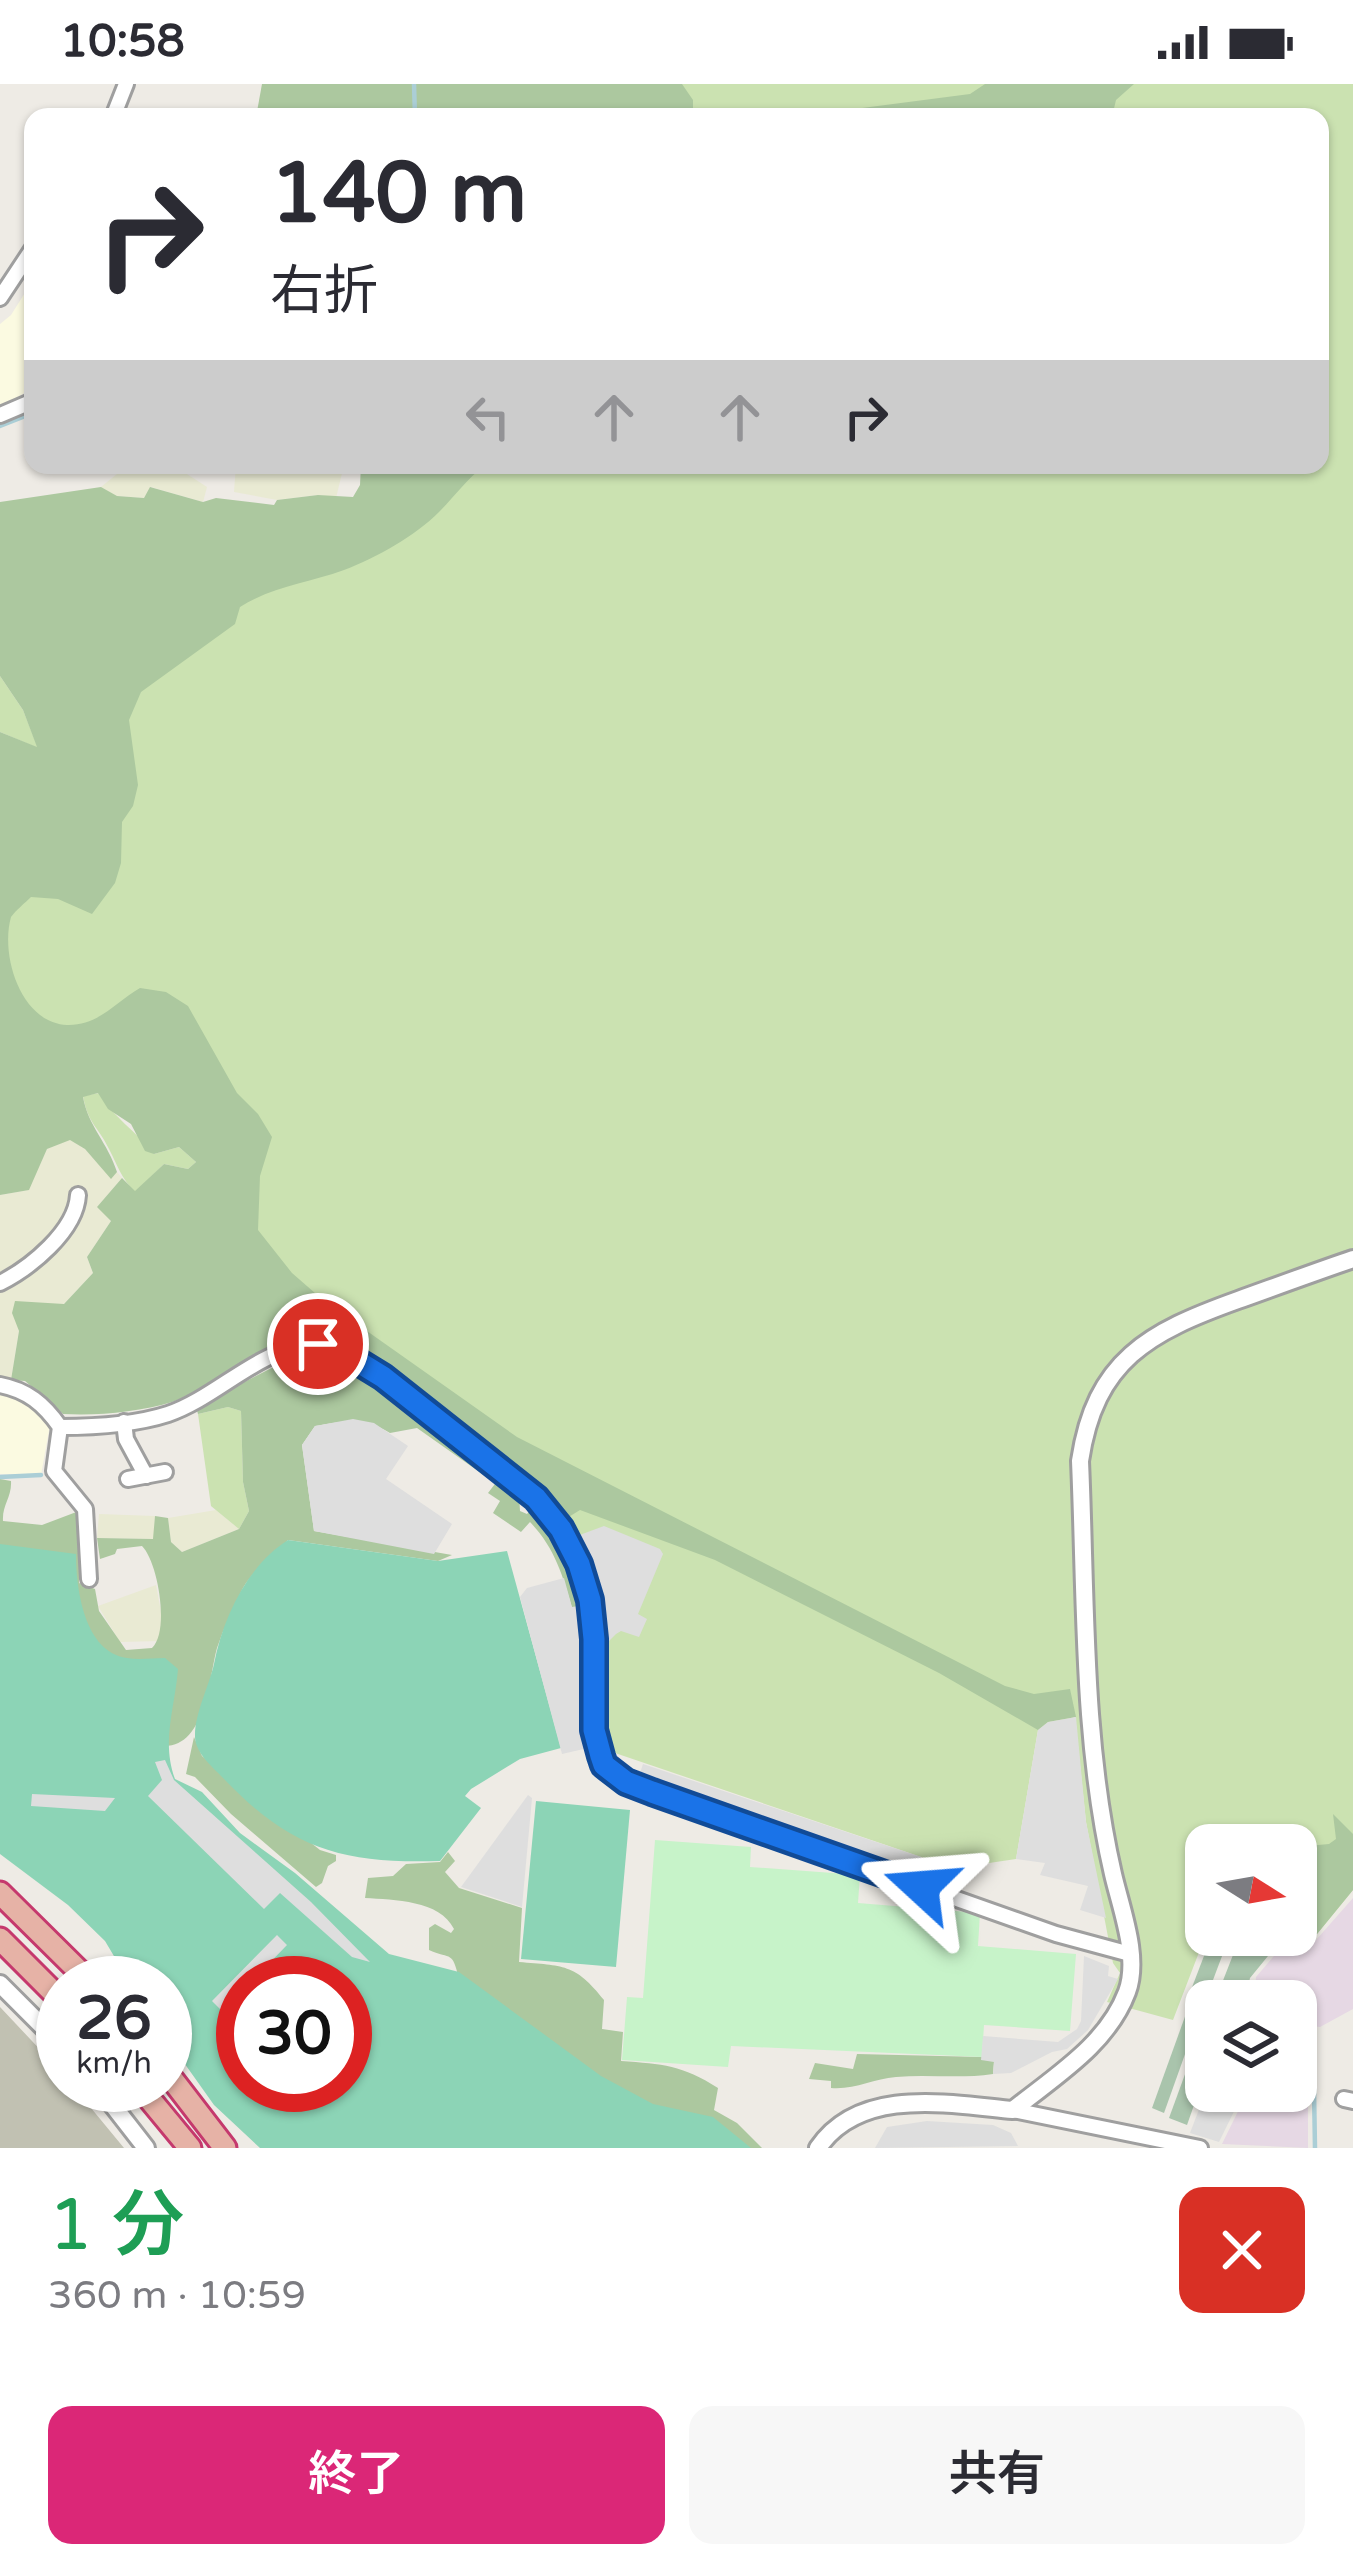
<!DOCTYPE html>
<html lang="ja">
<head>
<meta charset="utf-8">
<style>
  body { margin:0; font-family:"Varela Round","Noto Sans JP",sans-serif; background:#f7f7f7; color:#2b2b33; height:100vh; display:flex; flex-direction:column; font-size:45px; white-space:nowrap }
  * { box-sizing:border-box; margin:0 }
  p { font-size:39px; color:#7c7c81 }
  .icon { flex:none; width:66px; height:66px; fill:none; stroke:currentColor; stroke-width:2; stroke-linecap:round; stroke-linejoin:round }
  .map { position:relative; height:2064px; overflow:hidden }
  .drawer { display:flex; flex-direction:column; background:#fff; flex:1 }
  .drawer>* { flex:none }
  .top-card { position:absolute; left:24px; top:24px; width:1305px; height:366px; border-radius:24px; box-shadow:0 3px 9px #0004; background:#fff; color:#2b2b33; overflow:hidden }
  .needle { width:78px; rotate:101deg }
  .controls { position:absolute; left:1185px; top:1740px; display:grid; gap:24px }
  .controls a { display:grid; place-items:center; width:132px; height:132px; border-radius:24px; background:#fff; box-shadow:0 3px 9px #0004; font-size:60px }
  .speed { position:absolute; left:36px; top:1872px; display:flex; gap:24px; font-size:60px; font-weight:700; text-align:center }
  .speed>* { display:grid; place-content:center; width:156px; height:156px; border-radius:50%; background:#fff; box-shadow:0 3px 9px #0004; line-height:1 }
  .speed small { font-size:30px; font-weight:400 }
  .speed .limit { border:18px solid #d22; background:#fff; color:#111 }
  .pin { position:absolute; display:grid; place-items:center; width:102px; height:102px; color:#fff; margin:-51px; border:6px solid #fff; border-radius:50%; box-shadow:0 3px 12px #0007 }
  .me { position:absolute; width:132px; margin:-66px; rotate:289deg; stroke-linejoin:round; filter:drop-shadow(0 0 9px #0008) }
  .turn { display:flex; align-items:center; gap:42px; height:252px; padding:0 48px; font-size:54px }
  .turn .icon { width:156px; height:156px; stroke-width:2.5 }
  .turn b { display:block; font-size:84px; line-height:102px }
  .lanes { display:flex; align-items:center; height:114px; padding:0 48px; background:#0003; justify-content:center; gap:60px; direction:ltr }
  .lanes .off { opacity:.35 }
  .round { display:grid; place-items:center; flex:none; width:126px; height:126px; border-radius:24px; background:#f7f7f7 }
  .overview { display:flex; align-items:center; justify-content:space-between; height:204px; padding:0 48px }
  h1 { font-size:72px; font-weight:600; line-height:90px; color:#1e9e55 }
  .cta { display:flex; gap:24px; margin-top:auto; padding:24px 48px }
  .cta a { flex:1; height:138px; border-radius:24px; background:#db2777; color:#fff; font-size:48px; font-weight:600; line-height:138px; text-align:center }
  .cta a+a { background:#f7f7f7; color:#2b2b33 }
  .status { display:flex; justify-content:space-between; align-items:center; height:84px; padding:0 60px; background:#fff; direction:ltr }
  .status svg { height:33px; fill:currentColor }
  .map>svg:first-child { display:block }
</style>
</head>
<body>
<div class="status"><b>10:58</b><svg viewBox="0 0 49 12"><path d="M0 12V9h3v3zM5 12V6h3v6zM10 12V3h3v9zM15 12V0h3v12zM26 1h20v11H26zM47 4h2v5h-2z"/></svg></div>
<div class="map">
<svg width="1353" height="2064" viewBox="0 0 1353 2064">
  <rect width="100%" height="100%" fill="#eeebe5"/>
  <g fill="#e6d8e4">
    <polygon points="1353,1814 1353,1925 1320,1943 1311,1942 1310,1982 1296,1982 1296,1917 1254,1917 1256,1893 1285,1859 1316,1856"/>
    <polygon points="1296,1991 1308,1997 1308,2064 1222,2060 1248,2007 1296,2007"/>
  </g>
  <g fill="#fbfae1">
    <polygon points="33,196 33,304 0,323 0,240 11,231"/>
    <polygon points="0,1305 20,1310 47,1334 50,1341 41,1391 0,1390"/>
  </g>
  <polygon fill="#c1c1b2" points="0,1923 63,1990 63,2001 72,2001 124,2064 0,2064"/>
  <g fill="#e9ead3">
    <polygon points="117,381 173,381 207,403 203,418 151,403 144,414 116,412 101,403 117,390"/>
    <polygon points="236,381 344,381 336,414 318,411 277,416 234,408"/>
    <polygon points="70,1055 85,1065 111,1094 117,1088 122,1094 98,1122 111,1137 87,1173 93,1189 64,1220 16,1236 19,1247 11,1296 0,1294 0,1111 28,1106 47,1065"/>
    <polygon points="216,1426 239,1445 182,1468 171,1458 168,1434"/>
    <polygon points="99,1430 155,1432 154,1455 97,1454"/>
    <polygon points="156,1501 163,1538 160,1557 120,1558 98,1522"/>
  </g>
  <g fill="#cbe2b1">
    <polygon points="566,0 1353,0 1353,1806 1317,1850 1278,1851 1296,1851 1296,1761 1206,1761 1206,1850 1173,1936 1107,1918 1120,1889 1113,1879 1086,1738 1075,1633 1038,1646 1016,1775 969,1782 951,1777 939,1779 615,1669 607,1655 603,1626 605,1579 599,1523 595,1501 567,1434 540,1401 361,1269 338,1258 315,1255 176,993 0,961 0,760 71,635 305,451 401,381 1320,381 1320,33 614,33"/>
    <polygon points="0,592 23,626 38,664 0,648"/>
    <path d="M99,1009c13,23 38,39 55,61l25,-7 17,15 -8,7 -24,-5 -29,28c-14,-14 -17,-26 -26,-43 -11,-23 -21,-25 -26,-53z"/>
    <polygon points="228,1323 241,1327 243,1398 249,1427 239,1445 211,1422 198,1330"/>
  </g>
  <g fill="#acc89f">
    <polygon points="262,0 682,0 693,16 693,33 256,33"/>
    <polygon points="985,0 1134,0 1116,16 1112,33 793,33 970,10"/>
    <path d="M361,381h124c-18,14 -30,31 -46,47 -24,24 -63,46 -95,58 -36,13 -71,16 -104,37l-5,17 -94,68 -12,28 9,65 -5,21 -11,16 -1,41 -6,20 -23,31 -34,-15 -27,-2c-6,6 -15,13 -20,20 -11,39 10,106 56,108 31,1 49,-23 73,-37l26,4 22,14 49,87 21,21 14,23 -12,39 -2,54 34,43 31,27 194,137 488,249 29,8 36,-5 6,28 -28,5 -10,8 -99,-57 -224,-113 -135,-50 -13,8c-10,-11 -18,-25 -29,-35 -33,-29 -185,-148 -222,-144 -47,4 -100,48 -144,63 -33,10 -74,14 -109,12l-38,-33 -14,-1 8,-49 -7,-18 3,-12 49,3 29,-31 -6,-16 24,-36 -14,-14 25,-29 13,13 29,-27 24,5 8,-7 -17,-15 -25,7 -9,-3 -14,-27 -23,-15 -10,-16 -15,4c5,29 25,46 34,75l-6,7 -26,-30 -15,-9 -23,9 -18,41 -29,5v-463l37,15 -14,-37 -23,-34v-174l101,-15 16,9 27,2 6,-11 53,15 13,-4 58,7 3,-5 41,-5 35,2 7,-12z"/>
    <path d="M320,1268l18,4 151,110 -4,10 -68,-48 -27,5c-27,-17 -45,-12 -75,-7l-13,19 12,86 138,24 -14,6 -150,-21c-15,15 -35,30 -45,48 -10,19 -19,39 -26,60 -8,29 -11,100 -54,98l-163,-192v-75l11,2c1,16 -9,24 -8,40l39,4 37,-14v72l16,6 4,22 27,39 26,-2c18,-17 6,-86 -10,-102l-25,3 -2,5 -15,5 -3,-21 56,1 2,-23 13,2 3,24 11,10 57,-23 10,-18 -6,-29 -2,-71 -13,-4 -30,7 -2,-7 99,-51z"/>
    <path d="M498,1396l21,15 1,16 7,3 8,-9c30,34 42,71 54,114l-9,2 -2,-14 -6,1c-9,-33 -18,-61 -42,-86l-9,10 -28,-19 7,-12 -12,-8z"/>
    <polygon points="194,1653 202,1672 320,1766 336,1771 336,1777 328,1782 322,1799 316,1803 231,1730 195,1693 186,1690"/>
    <polygon points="1333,1730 1353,1750 1353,1806 1317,1850 1278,1851 1296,1851 1296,1793 1307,1762 1329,1760 1336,1755"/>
    <path d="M448,1768l7,9 -10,11 14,16 63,20 -3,54c44,4 56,1 85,38l-2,29 21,3 -2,29c42,3 61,4 97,27l-4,22 23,13 25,25h-110l-193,-169c-7,-29 -7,-19 -30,-29v-22l6,-4 16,9 3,-4c-14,-29 -60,-29 -89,-31l3,-20 25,-2 13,-12 34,-2z"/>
    <path d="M857,1970l125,3 12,4 -1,13c-33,5 -65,0 -97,3 -23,2 -42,13 -65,11v-7l-22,-2 6,-16 38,6z"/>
  </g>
  <g fill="#a9c4ac">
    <polygon points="1212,1851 1230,1851 1202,1925 1186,1919"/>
    <polygon points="1240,1853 1263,1860 1268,1872 1250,1894 1245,1917 1215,1917"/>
    <polygon points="1187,1927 1199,1931 1164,2029 1152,2024"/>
    <polygon points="1203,1941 1206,1942 1206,1987 1187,2041 1169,2034"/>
  </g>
  <polygon fill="#c7f3c9" points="655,1756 751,1763 750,1783 860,1791 858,1819 980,1829 978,1862 1076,1870 1070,1947 984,1941 982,1973 731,1962 728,1983 622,1976 627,1913 643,1914"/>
  <g fill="#8cd4b6" fill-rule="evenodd">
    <path d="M288,1456l150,21 69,-10 54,197 -41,11 -49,30 -6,7 16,12 -41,53c-96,3 -148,-11 -215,-81 -11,-12 -31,-27 -30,-45 0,-22 14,-49 19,-71 9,-46 33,-98 74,-124z"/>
    <path d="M0,1460l76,10c0,34 8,98 51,104 12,2 26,0 38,0l13,11c-3,39 -17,72 -3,110l27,13 38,41 55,40 94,81 70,18 142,104 52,28 60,13 38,31h-491l-46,-43 -49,-69v-53h-35l-25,-42 -37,-36 -68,-51zM243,1899h102v102h-102z"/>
    <polygon points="536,1717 630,1726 616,1883 521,1875"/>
  </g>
  <g fill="#dedede">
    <polygon points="353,1335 374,1339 408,1362 386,1395 452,1440 434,1470 314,1447 302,1361 315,1342"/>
    <polygon points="604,1442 660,1465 663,1470 638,1530 647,1535 639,1553 621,1547 616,1550 609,1557 605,1576 601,1540 604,1537 597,1501 577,1452"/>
    <polygon points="564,1494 572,1523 578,1522 582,1552 588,1664 562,1670 520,1513 527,1504"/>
    <polygon points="1076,1633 1086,1738 1106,1834 1080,1826 1088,1802 1040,1791 1045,1779 1016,1775 1038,1646 1048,1638"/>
    <polygon points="165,1676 174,1696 311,1818 370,1878 352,1873 280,1809 264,1825 148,1712 162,1696 155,1678"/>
    <polygon points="643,1680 921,1773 915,1790 662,1704 639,1692"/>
    <polygon points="32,1710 115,1714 105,1727 31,1722"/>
    <polygon points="528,1711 532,1714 522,1823 461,1803"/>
    <polygon points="277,1851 287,1861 250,1899 243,1899 243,1906 222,1927 212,1917"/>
    <polygon points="1084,1872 1109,1882 1108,1892 1118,1895 1088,1946 1067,1965 1052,1968 1011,1989 993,1990 994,1978 981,1976 983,1952 1058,1958 1077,1945 1081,1937"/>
    <polygon points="1206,2007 1244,2007 1219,2058 1190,2049"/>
    <polygon points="927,2037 993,2041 1011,2049 1018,2062 875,2064 887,2043"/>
  </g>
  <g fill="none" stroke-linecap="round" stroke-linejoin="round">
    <g stroke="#abced6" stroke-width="4.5">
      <polyline points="414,0 415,33"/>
      <polyline points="0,342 33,329"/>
      <polyline points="0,1393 41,1391"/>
      <polyline points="1313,1945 1315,2064"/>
    </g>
    <defs>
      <g id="minor">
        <polyline points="113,33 126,0"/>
        <polyline points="0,214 33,164"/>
        <polyline points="0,331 33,317"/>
        <path d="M0,1199c30,-15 76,-52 78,-88"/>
        <path d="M0,1301c27,5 44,19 60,42l-6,44 31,38 4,70"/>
        <polyline points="124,1338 126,1355 146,1392"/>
        <path d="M60,1343c35,0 74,-2 108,-13 50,-17 92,-67 147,-70 30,-1 78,41 101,59 58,46 129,87 161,157 11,25 15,53 17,79 3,32 -8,101 11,126 5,6 15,12 21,17l430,152 74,20"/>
        <polyline points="128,1395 165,1388"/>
        <polyline points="1344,2015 1353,2017"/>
        <polyline points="1013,2026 1200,2064"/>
      </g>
      <g id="tertiary">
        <polyline points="0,1900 63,1963"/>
        <polyline points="97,2001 146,2064"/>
        <path d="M818,2064c42,-62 131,-44 195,-38 42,-34 94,-65 114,-118 13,-35 -6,-83 -14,-118 -31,-134 -27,-276 -33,-413 15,-101 69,-129 158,-161 39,-14 77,-28 115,-41"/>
      </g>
      <g id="trunk">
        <polyline points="0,1809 91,1899"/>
        <polyline points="0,1855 63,1918"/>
        <polyline points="165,1986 225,2064"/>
        <polyline points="138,2001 190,2064"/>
      </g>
    </defs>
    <use href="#minor" stroke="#9f9f9f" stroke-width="20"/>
    <use href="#tertiary" stroke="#9f9f9f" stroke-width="22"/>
    <use href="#trunk" stroke="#c5396d" stroke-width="27"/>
    <use href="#minor" stroke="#fff" stroke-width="14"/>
    <use href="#tertiary" stroke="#fff" stroke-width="16"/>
    <use href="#trunk" stroke="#e6b2a6" stroke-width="21"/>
  </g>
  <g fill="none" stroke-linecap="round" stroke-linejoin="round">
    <defs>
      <polyline id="route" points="318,1260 339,1266 383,1293 536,1414 561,1445 579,1480 590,1516 594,1555 594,1646 601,1672 604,1681 626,1698 652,1708 921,1803"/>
    </defs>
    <use href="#route" stroke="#114b97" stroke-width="30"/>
    <use href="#route" stroke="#1a73e8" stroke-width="21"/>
  </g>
</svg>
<div class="controls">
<a><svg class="needle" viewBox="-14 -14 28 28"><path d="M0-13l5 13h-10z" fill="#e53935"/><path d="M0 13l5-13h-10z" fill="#7c7c81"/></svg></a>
<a><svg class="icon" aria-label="layers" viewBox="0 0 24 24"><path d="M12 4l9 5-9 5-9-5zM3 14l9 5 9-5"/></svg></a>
</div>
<div class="speed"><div>26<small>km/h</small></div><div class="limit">30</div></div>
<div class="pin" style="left:318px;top:1260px;background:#d93025"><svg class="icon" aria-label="arrive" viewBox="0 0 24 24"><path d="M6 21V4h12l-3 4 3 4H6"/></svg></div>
<svg class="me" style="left:921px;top:1803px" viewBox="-20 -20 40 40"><path d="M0-17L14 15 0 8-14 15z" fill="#1a73e8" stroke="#fff" stroke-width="4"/></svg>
<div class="top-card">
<div class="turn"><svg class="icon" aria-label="right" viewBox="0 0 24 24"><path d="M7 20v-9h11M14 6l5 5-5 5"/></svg><div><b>140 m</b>右折</div></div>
<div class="lanes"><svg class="icon off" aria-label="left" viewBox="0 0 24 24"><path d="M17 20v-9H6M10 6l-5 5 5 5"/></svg><svg class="icon off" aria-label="ahead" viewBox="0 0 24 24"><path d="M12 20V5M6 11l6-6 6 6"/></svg><svg class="icon off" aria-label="ahead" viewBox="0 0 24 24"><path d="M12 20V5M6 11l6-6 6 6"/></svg><svg class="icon" aria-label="right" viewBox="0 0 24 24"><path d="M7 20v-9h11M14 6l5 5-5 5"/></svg></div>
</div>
</div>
<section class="drawer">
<div class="overview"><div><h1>1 分</h1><p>360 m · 10:59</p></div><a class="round" style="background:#d93025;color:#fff"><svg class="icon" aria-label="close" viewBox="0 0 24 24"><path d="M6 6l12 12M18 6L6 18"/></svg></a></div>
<div class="cta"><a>終了</a><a>共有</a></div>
</section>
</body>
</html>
